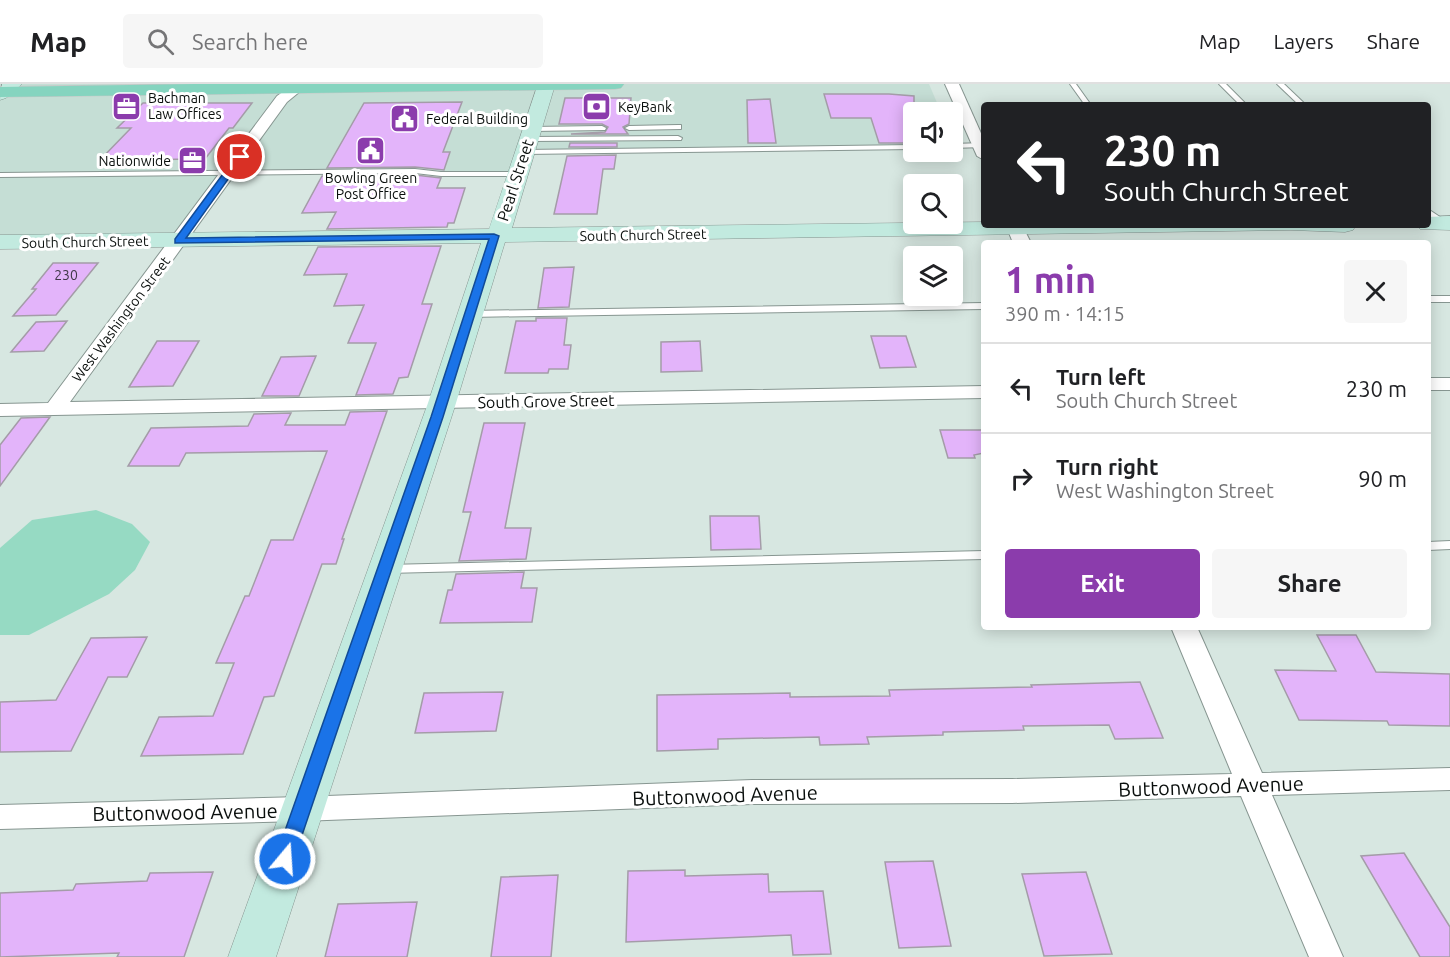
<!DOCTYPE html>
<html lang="en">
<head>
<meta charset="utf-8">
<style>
  body { margin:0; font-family:Ubuntu,sans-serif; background:#f6f6f6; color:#202124; height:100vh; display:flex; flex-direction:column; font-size:22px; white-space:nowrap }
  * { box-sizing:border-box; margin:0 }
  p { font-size:20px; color:#757577 }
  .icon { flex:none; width:33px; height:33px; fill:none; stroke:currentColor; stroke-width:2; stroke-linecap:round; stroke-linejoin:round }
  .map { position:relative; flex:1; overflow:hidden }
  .side { position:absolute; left:981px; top:156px; width:450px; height:390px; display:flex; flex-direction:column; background:#fff; border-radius:6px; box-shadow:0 3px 15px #0003 }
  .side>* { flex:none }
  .banner { position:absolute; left:981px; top:18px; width:450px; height:126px; border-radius:6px; box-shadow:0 3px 15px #0003; background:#202124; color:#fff; overflow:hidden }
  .tools { position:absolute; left:903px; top:18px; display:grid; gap:12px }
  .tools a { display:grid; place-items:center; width:60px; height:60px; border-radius:6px; background:#fff; box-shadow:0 3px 15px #0003; font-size:30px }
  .pin { position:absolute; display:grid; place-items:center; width:51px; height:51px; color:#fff; margin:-26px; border:3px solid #fff; border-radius:50%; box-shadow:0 2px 6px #0007 }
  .me { position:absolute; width:66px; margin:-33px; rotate:18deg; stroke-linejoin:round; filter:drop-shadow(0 0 4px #0008) }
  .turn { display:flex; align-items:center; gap:21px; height:126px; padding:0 24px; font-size:27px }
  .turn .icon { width:78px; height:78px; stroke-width:2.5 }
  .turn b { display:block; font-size:42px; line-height:51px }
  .round { display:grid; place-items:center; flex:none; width:63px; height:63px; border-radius:6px; background:#f6f6f6 }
  .headline { display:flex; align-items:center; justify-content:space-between; height:102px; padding:0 24px }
  h1 { font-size:36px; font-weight:700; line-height:45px; color:#8b3cac }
  .cta { display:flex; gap:12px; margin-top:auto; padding:12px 24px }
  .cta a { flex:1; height:69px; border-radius:6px; background:#8b3cac; color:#fff; font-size:24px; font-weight:700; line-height:69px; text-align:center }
  .cta a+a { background:#f6f6f6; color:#202124 }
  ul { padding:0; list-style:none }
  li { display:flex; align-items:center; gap:18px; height:90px; padding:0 24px; border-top:2px solid #e0e0e0 }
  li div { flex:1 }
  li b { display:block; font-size:22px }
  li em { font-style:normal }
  header { display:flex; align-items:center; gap:36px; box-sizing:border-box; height:84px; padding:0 30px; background:#fff; border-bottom:2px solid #e0e0e0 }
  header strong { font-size:28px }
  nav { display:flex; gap:33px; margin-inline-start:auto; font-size:21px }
  .search { width:420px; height:54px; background:#f6f6f6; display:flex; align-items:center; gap:15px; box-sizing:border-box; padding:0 21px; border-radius:6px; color:#757577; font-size:22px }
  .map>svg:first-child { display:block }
</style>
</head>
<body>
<header>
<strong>Map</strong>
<div class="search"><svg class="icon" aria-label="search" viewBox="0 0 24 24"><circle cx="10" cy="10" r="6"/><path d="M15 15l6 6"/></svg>Search here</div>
<nav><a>Map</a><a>Layers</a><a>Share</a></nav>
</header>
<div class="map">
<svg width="1450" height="873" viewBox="0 0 1450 873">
  <rect width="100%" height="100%" fill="#d7e7e1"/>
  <polygon fill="#c5ded5" points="0,0 929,0 941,28 914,28 913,63 525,68 517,90 441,90 415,87 228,89 179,157 0,158"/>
  <polygon fill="#96dac3" points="96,426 132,440 150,458 135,486 109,510 29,551 0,551 0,464 32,436"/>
  <g fill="#e3b4fa" stroke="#a49ca8" stroke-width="1.5">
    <polygon points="824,10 889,10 914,12 914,59 879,59 871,34 831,34"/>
    <polygon points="565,14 631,14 629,40 623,43 628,50 571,50 605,48 608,43 602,40 559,40"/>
    <polygon points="770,15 776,59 748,59 747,16"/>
    <polygon points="462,18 443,68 450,68 444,86 415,83 327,84 364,19"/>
    <polygon points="143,19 252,19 233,44 229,44 205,75 100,76 131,44 117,44"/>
    <polygon points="570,59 617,59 617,63 569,63"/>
    <polygon points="616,71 614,85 603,85 597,130 554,130 567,72"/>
    <polygon points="415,91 441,94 437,104 465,104 454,139 448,139 447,143 327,145 336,128 302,129 322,92"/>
    <polygon points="441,162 422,220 432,220 408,293 399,294 393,310 356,311 376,259 348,259 364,221 334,222 347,190 304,191 318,163"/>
    <polygon points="53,179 98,179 56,231 13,232 36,205 32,205"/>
    <polygon points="574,183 569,223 538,224 544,184"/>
    <polygon points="536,234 567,234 564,261 571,261 568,285 549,285 548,289 505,289 516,237 536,237"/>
    <polygon points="67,237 44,267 11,268 36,238"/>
    <polygon points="871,252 906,252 916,283 880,284"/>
    <polygon points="157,257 199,257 173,302 129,303"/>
    <polygon points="700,257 702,287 661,288 661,258"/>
    <polygon points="316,272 299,312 262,312 281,273"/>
    <polygon points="387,327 342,455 344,455 336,480 322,480 274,612 264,613 243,670 141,672 159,633 213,632 234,579 216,579 245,512 249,512 271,456 293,456 327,367 186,369 179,382 128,382 151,344 248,342 254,330 291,329 285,341 345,341 350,328"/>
    <polygon points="50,333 0,402 0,361 21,334"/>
    <polygon points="484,339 525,339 505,444 531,444 526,475 459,477 471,428 463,428"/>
    <polygon points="940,346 984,346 984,369 974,371 975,374 948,374"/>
    <polygon points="710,432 759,432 761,465 711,466"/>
    <polygon points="524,488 521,504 537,504 532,538 440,539 448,506 452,506 456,490"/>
    <polygon points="1317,551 1356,551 1376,588 1450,590 1450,642 1389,641 1387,637 1299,636 1275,586 1336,587"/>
    <polygon points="147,553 127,593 108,593 71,667 0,668 0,618 56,616 91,554"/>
    <polygon points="1140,598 1163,654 1115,655 1109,641 1023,642 1024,646 943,648 943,651 867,653 869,660 820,661 819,653 718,655 718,665 657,667 657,611 790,609 790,613 890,612 889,606 1032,603 1031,601"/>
    <polygon points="503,608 496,647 415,649 424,609"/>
    <polygon points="1404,769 1450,843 1450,873 1420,873 1361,772"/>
    <polygon points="933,777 951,862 899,864 885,778"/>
    <polygon points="685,786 685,792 768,790 769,808 823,807 831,870 793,871 791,851 626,858 628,787"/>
    <polygon points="213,788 184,873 117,873 119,869 0,873 0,809 73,806 76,800 147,797 150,789"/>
    <polygon points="1086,788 1112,870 1044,872 1022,790"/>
    <polygon points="558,791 551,873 491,873 501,793"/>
    <polygon points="417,818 407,873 325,873 338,820"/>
  </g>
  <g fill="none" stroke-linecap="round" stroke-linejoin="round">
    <defs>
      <g id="lane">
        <polygon points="1070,0 1076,0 1091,21 1085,21"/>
        <polygon points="1219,0 1226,0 1247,21 1240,21"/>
        <polygon points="1277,0 1284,0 1306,21 1299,21"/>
        <polygon points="678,41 681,41 681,45 629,46 625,44 629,42"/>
        <polygon points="602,42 606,44 605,46 532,47 528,45 532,43"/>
        <polygon points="678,52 682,54 681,56 529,57 525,55 529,53"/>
        <polygon points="984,59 984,63 952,64 952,60"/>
        <polygon points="914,61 914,65 524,70 520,68 524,66"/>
        <polygon points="415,85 441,88 517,88 521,90 517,92 441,92 415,89 0,93 0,89"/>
        <polygon points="1428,125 1446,137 1446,141 1440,141 1428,131"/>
        <rect x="1428" y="212" width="22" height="6"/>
        <polygon points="984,219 984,225 469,233 464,230 469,227"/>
        <polygon points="1450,457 1450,465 1428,466 1428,458"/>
        <polygon points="984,467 984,475 387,489 381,485 387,481"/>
      </g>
      <g id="street">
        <polygon points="294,0 309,0 287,18 70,318 984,302 984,314 0,332 0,320 48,319 277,12"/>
        <polygon points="945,0 959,0 984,56 984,76 977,72"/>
        <polygon points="1006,141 1022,141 1031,159 1013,159"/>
        <rect x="1428" y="294" width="22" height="12"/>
        <polygon points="1171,543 1197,543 1262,689 1450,684 1450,706 1272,711 1343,873 1309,873 1241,712 1012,719 752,720 301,737 0,745 0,721 301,713 752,696 1012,695 1232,690"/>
      </g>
      <g id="secondary">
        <polygon points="2,0 22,0 6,14 0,16"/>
        <polygon points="538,0 555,1 512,144 984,138 984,141 1356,141 1353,146 1345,148 1291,146 505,158 456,319 276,873 228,873 428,319 481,159 0,165 0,151 489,145"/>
        <polygon points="1450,132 1450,146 1420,145 1417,141 1428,141 1428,133"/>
      </g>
      <polygon id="primary" points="195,0 624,0 621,4 615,5 0,13 0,3"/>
    </defs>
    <use href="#lane" stroke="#879691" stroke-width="2"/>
    <use href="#street" stroke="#879691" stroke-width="2"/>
    <use href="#secondary" stroke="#879691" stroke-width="1"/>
    <use href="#primary" stroke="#c4c5c5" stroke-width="1"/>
    <use href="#lane" fill="#fff" fill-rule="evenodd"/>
    <use href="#street" fill="#fff" fill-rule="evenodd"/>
    <use href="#secondary" fill="#c2eadf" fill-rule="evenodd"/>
    <use href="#primary" fill="#85d4bf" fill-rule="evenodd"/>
  </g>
  <polygon fill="#1a73e8" stroke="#114b97" stroke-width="1.5" points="240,70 244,73 186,154 494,150 499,152 443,333 294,775 291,780 285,782 278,780 275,775 431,333 489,155 175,159 175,155 237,71"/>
  <defs>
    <symbol id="office-square" viewBox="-11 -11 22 22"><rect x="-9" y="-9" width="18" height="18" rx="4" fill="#8b3cac" stroke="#fff"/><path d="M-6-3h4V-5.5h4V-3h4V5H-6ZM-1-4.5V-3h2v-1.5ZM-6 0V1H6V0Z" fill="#fff"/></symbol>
    <symbol id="bank-square" viewBox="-11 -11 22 22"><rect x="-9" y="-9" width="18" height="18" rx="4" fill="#8b3cac" stroke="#fff"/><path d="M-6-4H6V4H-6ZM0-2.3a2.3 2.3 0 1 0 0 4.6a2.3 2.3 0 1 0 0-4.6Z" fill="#fff"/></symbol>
    <symbol id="civic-square" viewBox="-11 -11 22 22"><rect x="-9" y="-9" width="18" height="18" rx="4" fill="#8b3cac" stroke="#fff"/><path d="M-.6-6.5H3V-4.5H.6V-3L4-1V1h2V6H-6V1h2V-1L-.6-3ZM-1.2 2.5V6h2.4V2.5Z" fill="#fff"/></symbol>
  </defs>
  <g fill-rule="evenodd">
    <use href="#office-square" x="110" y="6" width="33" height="33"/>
    <use href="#bank-square" x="580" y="6" width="33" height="33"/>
    <use href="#civic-square" x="388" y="18" width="33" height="33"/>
    <use href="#civic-square" x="354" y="50" width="33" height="33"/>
    <use href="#office-square" x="176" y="60" width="33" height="33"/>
  </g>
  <g text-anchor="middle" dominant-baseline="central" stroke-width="6" stroke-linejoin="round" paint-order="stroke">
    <g font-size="14" fill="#090e0c" stroke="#fff" text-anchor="start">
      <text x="148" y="14">Bachman<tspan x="148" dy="16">Law Offices</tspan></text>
      <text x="618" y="23">KeyBank</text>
      <text x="426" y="35">Federal Building</text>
      <text x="171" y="77" text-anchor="end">Nationwide</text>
      <text x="371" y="94" text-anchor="middle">Bowling Green<tspan x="371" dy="16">Post Office</tspan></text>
    </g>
    <g font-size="14" fill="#090e0c" stroke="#fff">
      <text transform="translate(643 151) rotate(-1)">South Church Street</text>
      <text transform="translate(85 158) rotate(-1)">South Church Street</text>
      <text transform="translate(121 235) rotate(-53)">West Washington Street</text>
    </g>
    <g font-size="14" fill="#403848">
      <text x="66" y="191">230</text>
    </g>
    <g font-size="16" fill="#090e0c" stroke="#fff">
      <text transform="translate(515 96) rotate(-72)">Pearl Street</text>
      <text transform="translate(546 317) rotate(-1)">South Grove Street</text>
    </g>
    <g font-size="20" fill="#090e0c" stroke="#fff">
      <text transform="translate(1211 702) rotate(-2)">Buttonwood Avenue</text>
      <text transform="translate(725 711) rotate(-2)">Buttonwood Avenue</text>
      <text transform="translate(185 728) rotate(-1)">Buttonwood Avenue</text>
    </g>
  </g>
</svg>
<div class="tools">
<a><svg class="icon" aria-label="sound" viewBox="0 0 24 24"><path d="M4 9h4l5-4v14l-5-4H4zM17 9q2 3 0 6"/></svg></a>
<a><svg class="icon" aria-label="search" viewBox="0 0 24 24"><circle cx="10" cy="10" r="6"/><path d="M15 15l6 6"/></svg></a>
<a><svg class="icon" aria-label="layers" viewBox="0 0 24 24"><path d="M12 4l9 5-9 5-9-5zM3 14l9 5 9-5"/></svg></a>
</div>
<div class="pin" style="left:240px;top:73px;background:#d93025"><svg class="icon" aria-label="arrive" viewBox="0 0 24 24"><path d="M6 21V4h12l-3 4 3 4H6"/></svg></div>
<svg class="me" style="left:285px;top:775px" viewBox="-20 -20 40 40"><circle r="17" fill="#1a73e8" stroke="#fff" stroke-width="3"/><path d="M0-11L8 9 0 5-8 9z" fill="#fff"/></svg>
<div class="banner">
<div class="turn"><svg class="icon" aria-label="left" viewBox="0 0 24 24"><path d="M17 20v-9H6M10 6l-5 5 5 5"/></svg><div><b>230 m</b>South Church Street</div></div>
</div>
<section class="side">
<div class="headline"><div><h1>1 min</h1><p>390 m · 14:15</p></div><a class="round"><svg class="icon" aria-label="close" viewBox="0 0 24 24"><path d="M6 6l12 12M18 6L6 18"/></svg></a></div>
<ul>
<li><svg class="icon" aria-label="left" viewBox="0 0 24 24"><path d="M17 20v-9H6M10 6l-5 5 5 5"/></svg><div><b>Turn left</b><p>South Church Street</p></div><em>230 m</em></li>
<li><svg class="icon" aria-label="right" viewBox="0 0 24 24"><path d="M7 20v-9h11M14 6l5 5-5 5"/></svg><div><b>Turn right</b><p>West Washington Street</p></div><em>90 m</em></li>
</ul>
<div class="cta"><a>Exit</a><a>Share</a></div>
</section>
</div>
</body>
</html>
